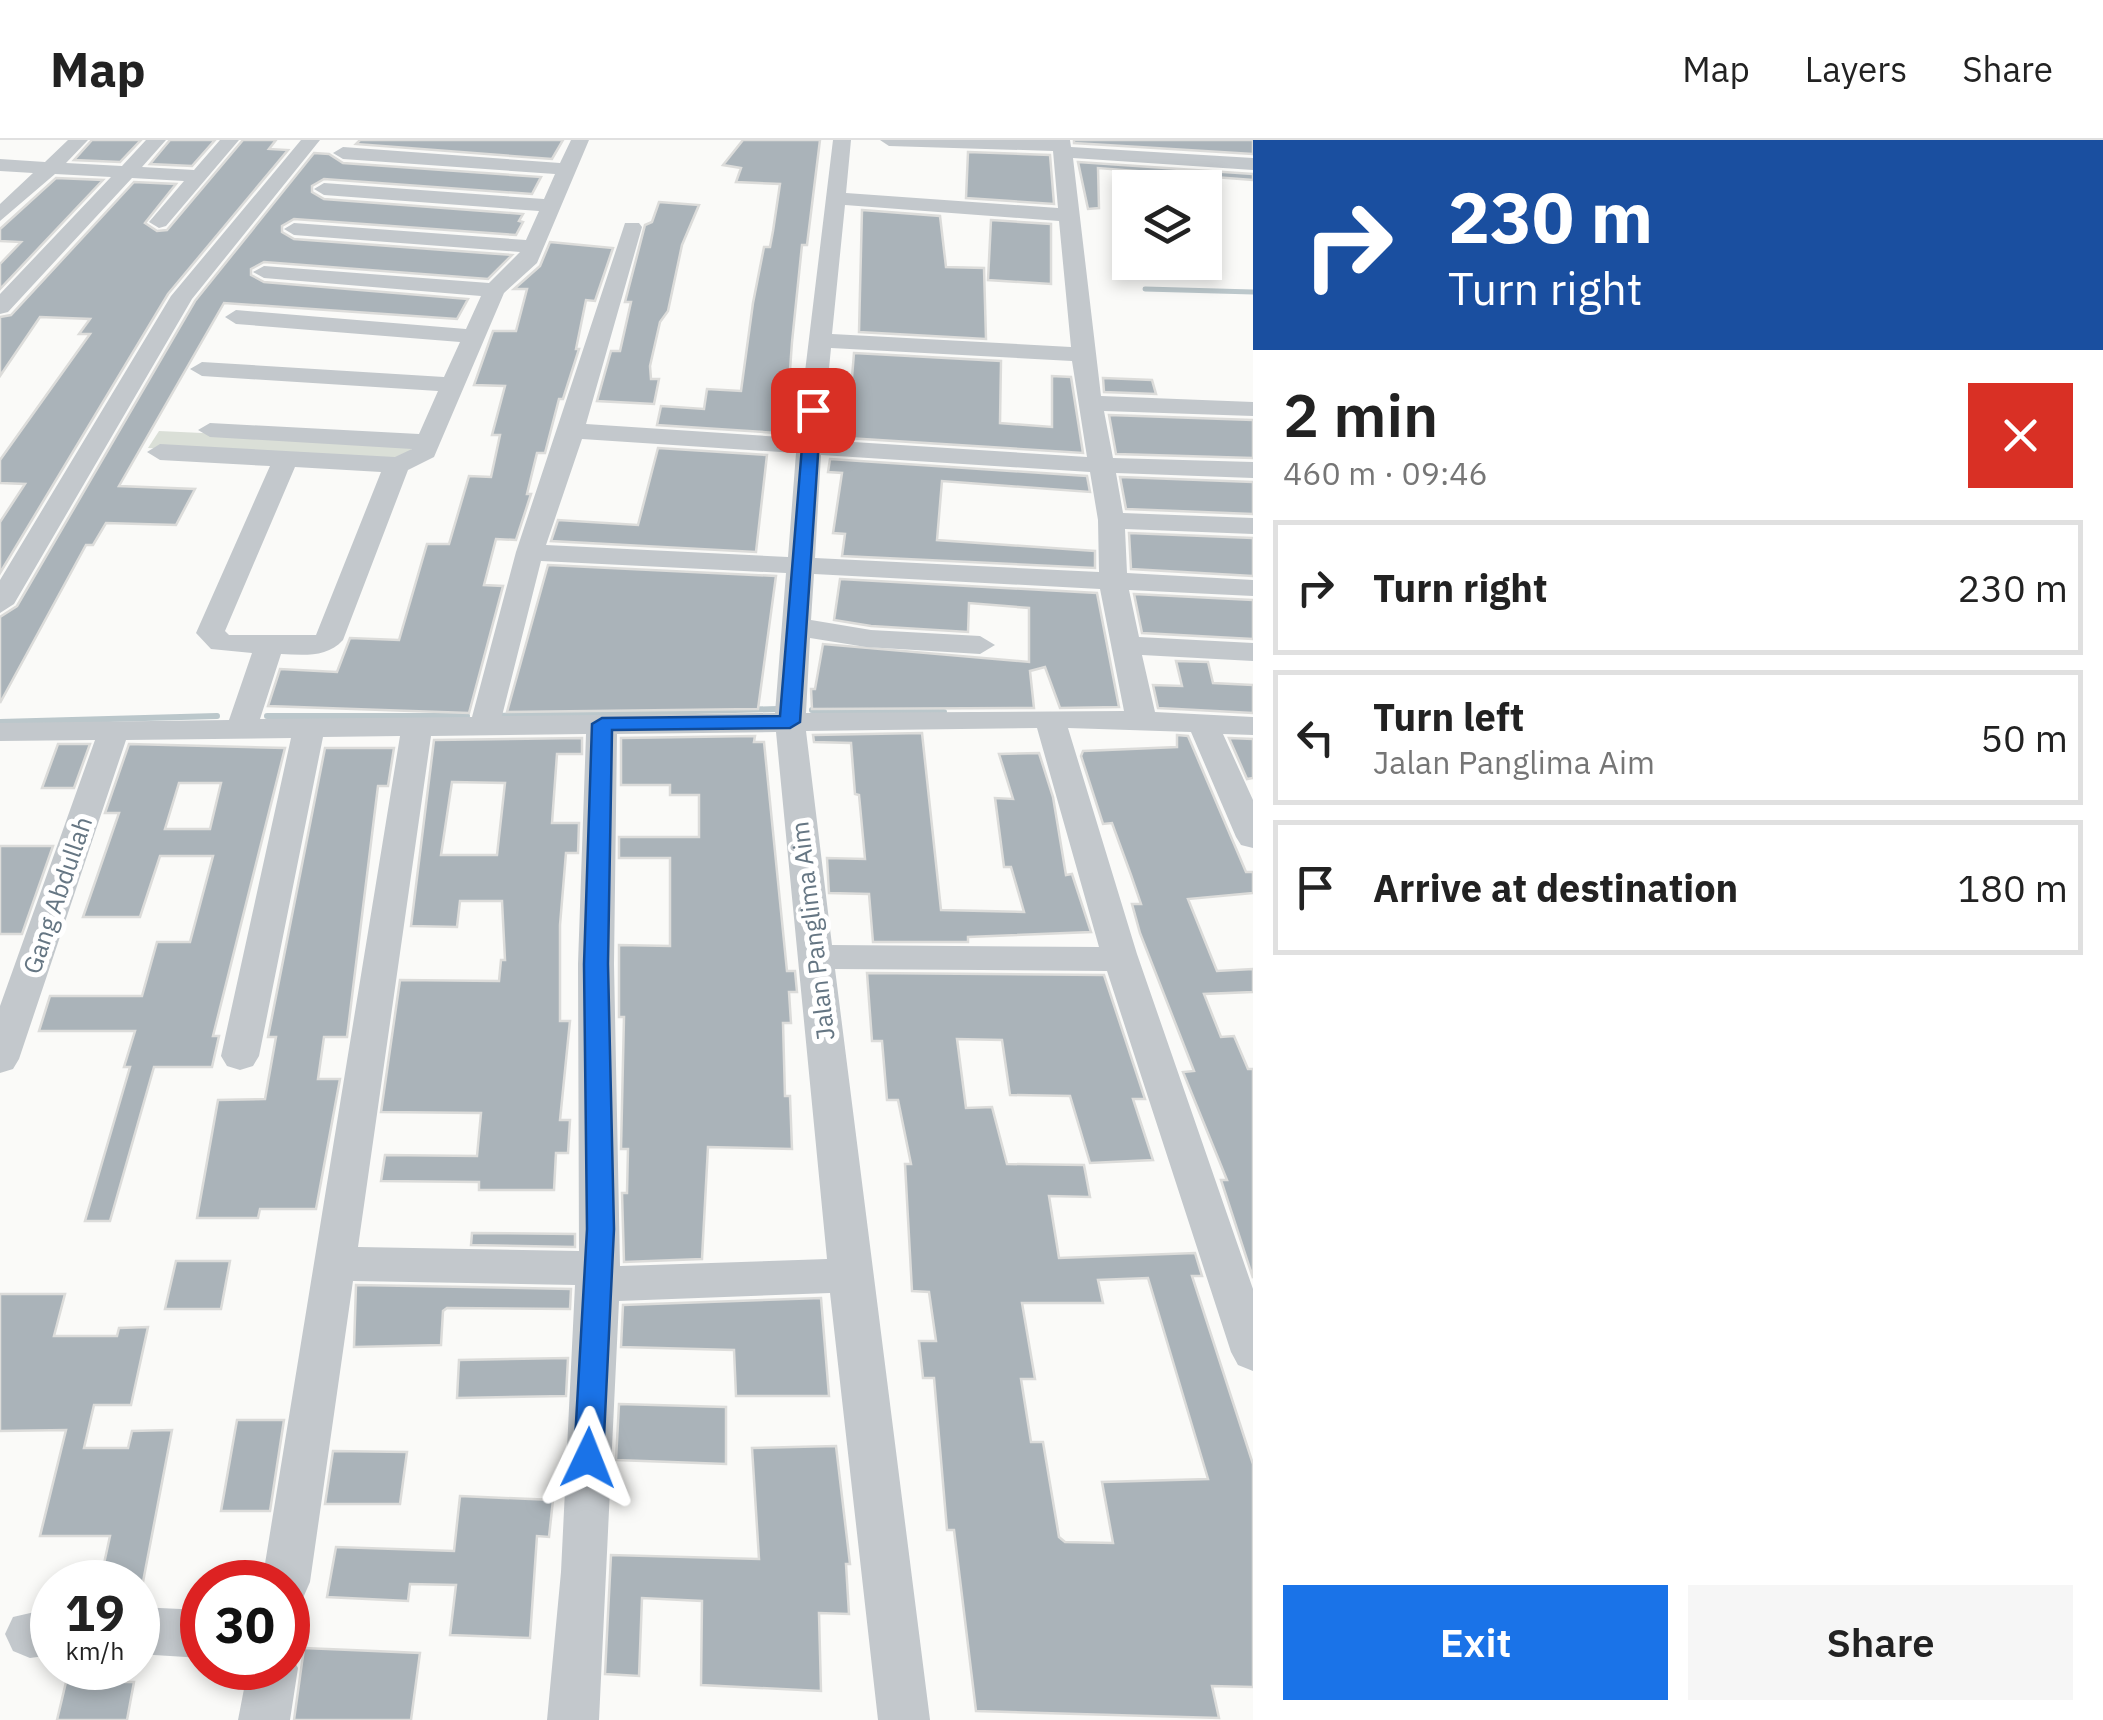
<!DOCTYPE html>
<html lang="en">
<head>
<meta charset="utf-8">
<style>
  body { margin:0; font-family:"IBM Plex Sans",sans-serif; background:#f6f6f6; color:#222; height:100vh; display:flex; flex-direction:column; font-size:38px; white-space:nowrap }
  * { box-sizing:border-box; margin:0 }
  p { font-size:32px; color:#767676 }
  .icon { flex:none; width:55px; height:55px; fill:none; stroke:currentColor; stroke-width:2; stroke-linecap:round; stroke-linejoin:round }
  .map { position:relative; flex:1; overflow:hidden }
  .side { display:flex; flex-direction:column; background:#fff; width:850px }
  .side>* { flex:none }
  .top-card { background:#1a4fa0; color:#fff; overflow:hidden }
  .buttons { position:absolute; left:1112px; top:30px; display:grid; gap:20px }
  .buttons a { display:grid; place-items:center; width:110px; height:110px; border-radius:0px; background:#fff; box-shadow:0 5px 15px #0003; font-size:50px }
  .speed { position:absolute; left:30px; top:1420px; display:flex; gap:20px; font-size:50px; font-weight:700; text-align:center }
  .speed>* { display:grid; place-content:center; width:130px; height:130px; border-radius:50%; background:#fff; box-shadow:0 5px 15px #0003; line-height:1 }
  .speed small { font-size:25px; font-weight:400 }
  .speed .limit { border:15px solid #d22; background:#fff; color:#111 }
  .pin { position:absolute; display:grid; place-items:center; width:85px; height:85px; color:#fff; margin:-42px; border-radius:20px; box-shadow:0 5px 15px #0006 }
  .me { position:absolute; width:110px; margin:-55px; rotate:2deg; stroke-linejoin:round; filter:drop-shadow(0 0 8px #0008) }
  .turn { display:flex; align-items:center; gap:35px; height:210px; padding:0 30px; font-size:45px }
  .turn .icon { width:130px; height:130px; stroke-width:2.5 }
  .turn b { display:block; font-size:70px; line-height:85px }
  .round { display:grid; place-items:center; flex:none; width:105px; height:105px; border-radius:0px; background:#f6f6f6 }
  .head { display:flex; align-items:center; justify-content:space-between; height:170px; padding:0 30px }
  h1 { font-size:60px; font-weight:600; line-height:75px }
  .action { display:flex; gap:20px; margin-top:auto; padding:20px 30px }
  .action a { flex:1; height:115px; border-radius:0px; background:#1a73e8; color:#fff; font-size:40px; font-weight:600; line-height:115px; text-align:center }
  .action a+a { background:#f6f6f6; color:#222 }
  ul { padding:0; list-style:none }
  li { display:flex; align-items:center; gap:30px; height:135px; margin:0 20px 15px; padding:0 10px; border:5px solid #e0e0e0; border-radius:0px }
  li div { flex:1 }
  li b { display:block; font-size:38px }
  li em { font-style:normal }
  header { display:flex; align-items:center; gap:60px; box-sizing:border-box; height:140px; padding:0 50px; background:#fff; border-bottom:2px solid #e0e0e0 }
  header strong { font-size:48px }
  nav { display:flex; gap:55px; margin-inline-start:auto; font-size:35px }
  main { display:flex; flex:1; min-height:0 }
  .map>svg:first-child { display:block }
</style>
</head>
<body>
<header>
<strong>Map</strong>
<nav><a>Map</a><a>Layers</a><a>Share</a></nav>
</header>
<main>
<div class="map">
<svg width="1253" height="1580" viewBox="0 0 1253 1580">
  <rect width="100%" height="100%" fill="#fafaf8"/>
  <polygon fill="#dadfd7" points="159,291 414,303 407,320 148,308"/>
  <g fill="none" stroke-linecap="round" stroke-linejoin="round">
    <polyline stroke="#bbc7cb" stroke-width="5" points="1145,149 1253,152"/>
    <g stroke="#bbc7cb" stroke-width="6">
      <polyline points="812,570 944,572"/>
      <polyline points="267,576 467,576"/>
      <polyline points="494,576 778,569"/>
      <polyline points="0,582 217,576"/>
    </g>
  </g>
  <g fill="#aab3b9" stroke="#dcdcda" stroke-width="2.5" fill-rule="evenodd">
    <polygon points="92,0 141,0 120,22 74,20"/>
    <polygon points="170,0 215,0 192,26 150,24"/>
    <polygon points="243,0 276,0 269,9 288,10 168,154 0,433 0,382 25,344 0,343 0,320 90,194 79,194 90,179 40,177 0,236 0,177 11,175 134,42 176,44 145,83 157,91 167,90"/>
    <polygon points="360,0 563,0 552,19 356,4"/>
    <polygon points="743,0 820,0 807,105 802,105 792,202 787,273 795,273 793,294 657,285 661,266 704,269 707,249 741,251 753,163 764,107 770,107 773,91 780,44 736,42 741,28 723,25"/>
    <polygon points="1074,0 1253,0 1253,14 1074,3"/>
    <polygon points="968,12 1050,15 1054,64 966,58"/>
    <polygon points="314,13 329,14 343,23 541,37 532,54 324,39 312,46 312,52 324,59 523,74 519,81 523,82 516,95 294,79 282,86 282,92 294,99 512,115 488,139 264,122 251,129 251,135 264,142 468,159 457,179 224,163 119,346 195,349 176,385 106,383 93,405 86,405 0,563 0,477 17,466 195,161"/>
    <polygon points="1078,22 1253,34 1253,40 1098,28 1099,68 1088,69"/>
    <polygon points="56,38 103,40 0,149 0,124 21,102 0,101 0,89"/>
    <polygon points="659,62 699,65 682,105 668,171 660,182 650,226 651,239 659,239 654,264 597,261 611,211 620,211 631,162 625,162 645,85 652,82"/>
    <polygon points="862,70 940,76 946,127 984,128 986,199 859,192"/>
    <polygon points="991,80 1051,84 1051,144 988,140"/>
    <polygon points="550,102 613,108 595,161 586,160 576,209 579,209 563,259 559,259 545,313 537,313 527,354 531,354 516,400 496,399 484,445 503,446 469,573 268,566 280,529 337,532 350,498 399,500 427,404 449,404 469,336 491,337 500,295 492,295 505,246 474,245 493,191 516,191 527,149 514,149 540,126"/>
    <polygon points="854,213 1001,221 1000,283 1052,287 1052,236 1071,237 1083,313 847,298"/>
    <polygon points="1103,238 1152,240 1156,254 1104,252"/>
    <polygon points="1109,275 1253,280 1253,318 1116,314"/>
    <polygon points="658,308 767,315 756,412 551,401 558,380 638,385"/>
    <polygon points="830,319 1087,336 1090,352 942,341 937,400 1095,411 1095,428 842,416 845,394 833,393 842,333 828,332"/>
    <polygon points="1120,337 1253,342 1253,374 1126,369"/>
    <polygon points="1129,393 1253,398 1253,436 1131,429"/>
    <polygon points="548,425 776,436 758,569 507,572"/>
    <polygon points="840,439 1097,453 1119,567 1060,568 1045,527 1030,531 1034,568 812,569 811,549 815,549 823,504 1029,522 1029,468 969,463 968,492 871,486 834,480"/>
    <polygon points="1134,454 1253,460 1253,499 1142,493"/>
    <polygon points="1176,521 1208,522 1213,543 1253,545 1253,573 1158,568 1153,545 1182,546"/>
    <polygon points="922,593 941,770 1024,772 1011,727 1004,727 995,658 1013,659 999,614 1039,613 1053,657 1066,735 1072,734 1091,792 968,797 968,802 873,802 869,754 829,753 827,718 865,719 859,655 855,654 851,603 814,602 813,595"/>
    <polygon points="1177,595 1188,596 1246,732 1253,732 1253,753 1188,759 1217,831 1253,829 1253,852 1204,854 1221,897 1234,896 1248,929 1253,929 1253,1138 1221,1040 1227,1040 1183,932 1194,931 1140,793 1132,764 1141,764 1131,735 1112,683 1103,684 1081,616 1083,611 1177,607"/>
    <polygon points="755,596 754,602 764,602 787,831 795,831 797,852 789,852 791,883 783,883 785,956 790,956 792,1009 708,1007 702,1119 624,1122 622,1053 627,1053 628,1009 621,1009 624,877 619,877 619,805 670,806 670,718 619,718 619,697 699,697 699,655 670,655 670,645 621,645 621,598"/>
    <path d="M582,598v16h-25l-5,69h27l-1,30h-12l-6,72v96h10l-10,99h10l-2,33h-12l-2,37h-75v-8l-98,-1 4,-26 92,1 4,-43 -100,-1 19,-132 99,1 2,-21h4l-3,-59h-42l-3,26 -46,-1 23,-186zM452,642l53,1 -8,72h-56z"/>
    <polygon points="1229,598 1253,599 1253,638 1247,639"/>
    <polygon points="58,604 90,604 74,648 42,648"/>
    <path d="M129,604l156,4 -72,288h6l-7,31h-58l-44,154h-25l45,-154h-6l11,-36h-96l11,-35h92l15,-54h33l23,-86h-53l-20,61h-57l36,-104h-14zM179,643h42l-11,46h-45z"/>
    <polygon points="325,608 394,608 388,646 378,646 347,897 324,897 318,939 340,939 316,1069 260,1069 258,1078 197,1078 218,960 265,959 276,897 268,897"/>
    <polygon points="0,706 53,706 22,794 0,794"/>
    <path d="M867,833l237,2 41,124h-12l20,61 -63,3 -20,-67 -60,-1 -8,-55 -45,-1 9,69 26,-1 15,57 77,1 6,32 -41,-1 10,62 136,-5 7,23h-10l61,188v223l-41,-1 7,32 -243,-7 -22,-181h-7l-13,-152h-11l-4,-37h17l-7,-49 -17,-1 -7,-127h6l-13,-64h-11l-5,-59h-10zM1148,1138l60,201 -106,3 11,61 -48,-1 -6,-5 -16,-95h-12l-10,-63h14l-13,-76h81l-5,-23z"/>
    <polygon points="472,1093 575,1094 575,1107 471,1105"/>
    <polygon points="176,1121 230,1121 221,1169 165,1169"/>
    <polygon points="356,1145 571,1149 570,1169 447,1168 443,1171 441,1205 354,1207"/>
    <polygon points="0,1154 65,1154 54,1196 117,1196 119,1188 148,1187 131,1265 94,1265 84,1308 128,1308 132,1291 172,1290 143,1442 100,1442 110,1396 40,1396 66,1290 0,1291"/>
    <polygon points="821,1158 829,1256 736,1256 734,1210 621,1207 623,1165"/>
    <polygon points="568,1218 566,1256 457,1258 459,1220"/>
    <polygon points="619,1264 726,1267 726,1324 616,1320"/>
    <polygon points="237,1280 284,1280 270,1371 221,1371"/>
    <polygon points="836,1306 850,1424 846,1424 849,1474 819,1473 821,1551 701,1545 702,1461 642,1458 639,1536 605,1534 611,1415 759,1419 752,1308"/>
    <polygon points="333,1311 407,1312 400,1364 325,1364"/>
    <polygon points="460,1356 553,1360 549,1397 537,1396 530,1498 450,1495 456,1445 410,1444 408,1461 327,1457 336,1407 454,1411"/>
    <polygon points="304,1508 420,1513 411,1580 294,1580"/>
    <polygon points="66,1542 134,1542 127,1580 57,1580"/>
  </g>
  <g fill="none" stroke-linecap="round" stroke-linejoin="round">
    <g fill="#c3c8cc" fill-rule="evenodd">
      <polygon points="68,0 88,0 66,23 122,26 146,0 166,0 142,27 194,30 220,0 239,0 166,86 159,88 149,82 184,41 132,38 8,172 0,174 0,154 111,37 55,34 0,81 0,64 33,33 0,31 0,19 45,22"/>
      <polygon points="301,0 320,0 192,159 14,464 0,473 0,440 171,156"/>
      <path d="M571,0h18l-52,123 -33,30 -70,164 -26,13 -65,170c-16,18 -40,15 -62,14l-21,65 212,-2 44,-165 109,-329h14l3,4 -56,197 211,14 36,-298h18l-5,53 212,15 -5,-57 -164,-5 -9,-6h190l1,7 182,11v12l-180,-12 28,238 152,6v14l-149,-5 9,47 140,4v16l-137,-5 7,40 130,5v16l-128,-5 2,44 126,7v16l-124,-6 10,47 114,6v18l-111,-6 13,57 98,5v18l-30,-1 30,66v48l-12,-3 -5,-8 -45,-105 -123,-4 69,226 116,335v82l-15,-6 -7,-13 -124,-381 -272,-2 95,751h-52l-48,-427 -211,8 -20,419h-52l14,-148 14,-287 -222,-4 -43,301 -7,16 -15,6v-22h-26l138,-846 -77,1 -64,319 -6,10 -13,4 -13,-4 -6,-10 70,-318 -165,2 -107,319 -6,10 -13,4v-67l95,-266 -95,1v-18l229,-3 23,-67 -41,-4 -15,-16 74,-167 -110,-6 -13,-8 13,-8 235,13 17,-8 -202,-12 -12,-7 12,-7 209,11 19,-43 -236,-15 -12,-7 12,-7 242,15 16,-35 -224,-18 -11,-7 11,-7 230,19 15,-33 -217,-18 -11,-6 11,-6 225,17 31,-31 -226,-17 -10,-6 10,-6 232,17 13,-29 -215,-16 -10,-6 10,-6 220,16 11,-25 -212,-15 -10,-6 10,-6 217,16zM845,65l214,16 12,126 -239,-13zM831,208l241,13 15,96 -265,-17zM582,299l214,14 -8,104 -242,-12zM821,315l269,17 8,48 1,52 -284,-14zM295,327l86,5 -65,163h-87l-4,-4zM541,421l245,12 -11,140 -273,3zM814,434l286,15 24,122 -318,2 4,-75 56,9 114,7 15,-9 -15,-9 -109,-6 -60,-10zM1037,588l62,219 -267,-2 -26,-214zM776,592l51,527 -207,7 -6,-302 3,-230zM586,594l-8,230 1,287 -221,-4 73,-511z"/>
      <polygon points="138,1467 202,1470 202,1518 138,1514"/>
      <polygon points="52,1468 52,1515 30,1518 13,1511 5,1494 13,1477"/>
      <polygon points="288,1509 298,1528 290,1580 238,1580 248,1528 288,1528"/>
    </g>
  </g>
  <polygon fill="#1a73e8" stroke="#114b97" stroke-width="2.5" points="813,265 821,270 800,582 790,588 612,590 608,824 614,1089 603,1318 599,1327 588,1331 578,1327 574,1318 587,1089 584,824 592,584 602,578 780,576 805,270"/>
  <g text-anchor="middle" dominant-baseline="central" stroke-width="10" stroke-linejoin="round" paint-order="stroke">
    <g font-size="25" fill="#657683" stroke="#fff">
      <text transform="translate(57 755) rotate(-71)">Gang Abdullah</text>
      <text transform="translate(812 791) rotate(-97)">Jalan Panglima Aim</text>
    </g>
  </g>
</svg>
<div class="buttons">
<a><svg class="icon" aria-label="layers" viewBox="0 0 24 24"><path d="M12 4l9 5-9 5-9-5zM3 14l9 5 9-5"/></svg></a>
</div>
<div class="speed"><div>19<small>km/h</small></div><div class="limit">30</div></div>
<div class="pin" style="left:813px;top:270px;background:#d93025"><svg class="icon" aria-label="arrive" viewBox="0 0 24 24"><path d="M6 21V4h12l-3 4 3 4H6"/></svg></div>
<svg class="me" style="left:588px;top:1318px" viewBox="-20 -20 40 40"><path d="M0-17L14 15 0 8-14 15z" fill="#1a73e8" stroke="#fff" stroke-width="4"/></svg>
</div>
<section class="side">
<div class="top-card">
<div class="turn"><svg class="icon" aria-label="right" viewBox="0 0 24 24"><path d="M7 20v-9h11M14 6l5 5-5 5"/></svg><div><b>230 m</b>Turn right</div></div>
</div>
<div class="head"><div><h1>2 min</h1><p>460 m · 09:46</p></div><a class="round" style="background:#d93025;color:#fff"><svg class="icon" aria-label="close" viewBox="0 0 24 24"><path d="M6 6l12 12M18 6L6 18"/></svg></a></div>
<ul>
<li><svg class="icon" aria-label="right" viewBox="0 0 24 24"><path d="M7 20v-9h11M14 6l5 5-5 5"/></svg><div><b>Turn right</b></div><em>230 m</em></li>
<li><svg class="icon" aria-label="left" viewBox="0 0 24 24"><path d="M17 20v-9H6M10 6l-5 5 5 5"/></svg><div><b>Turn left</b><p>Jalan Panglima Aim</p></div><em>50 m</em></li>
<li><svg class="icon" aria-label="arrive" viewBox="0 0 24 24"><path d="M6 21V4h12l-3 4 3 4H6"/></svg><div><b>Arrive at destination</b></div><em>180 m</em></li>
</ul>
<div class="action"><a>Exit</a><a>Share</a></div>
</section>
</main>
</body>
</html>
